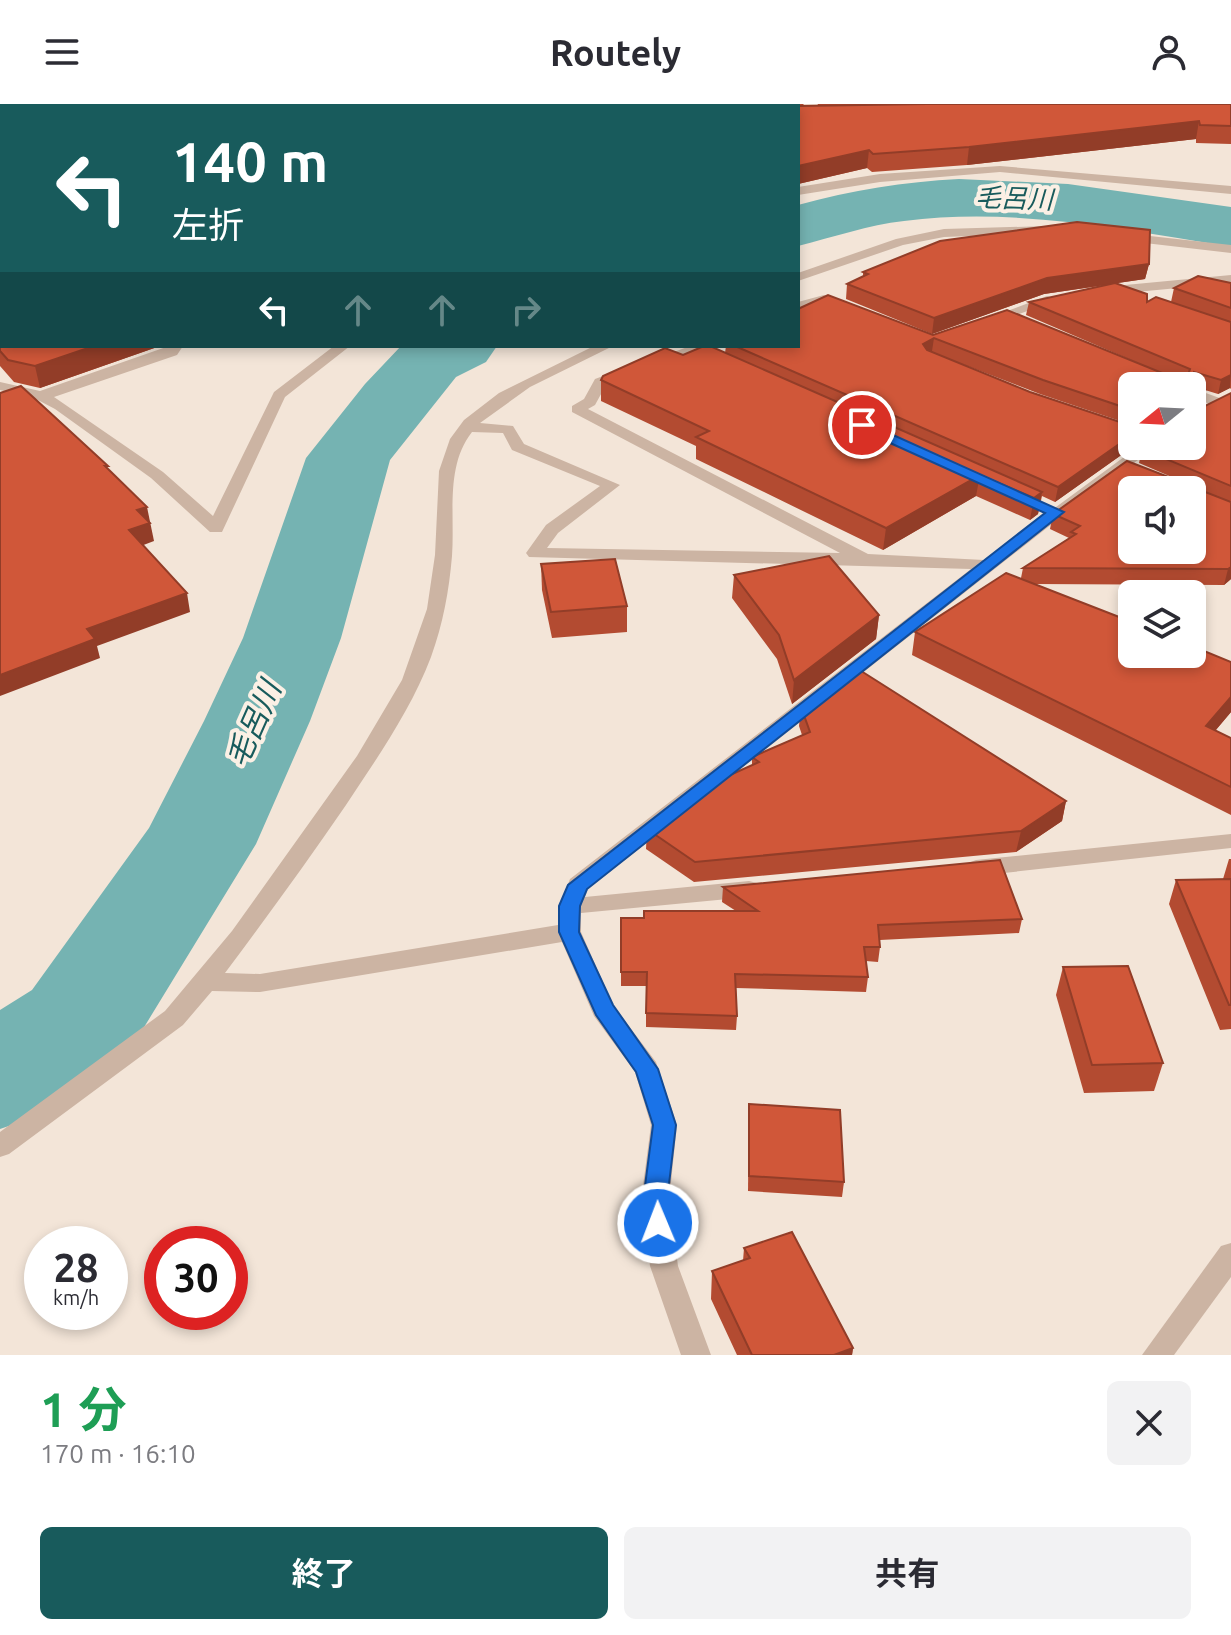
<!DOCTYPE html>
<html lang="ja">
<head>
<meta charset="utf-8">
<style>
  body { margin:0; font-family:Ubuntu,"Noto Sans JP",sans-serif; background:#f2f2f3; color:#2b2b33; height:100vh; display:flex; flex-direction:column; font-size:30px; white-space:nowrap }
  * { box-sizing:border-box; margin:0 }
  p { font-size:26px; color:#7c7c81 }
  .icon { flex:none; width:44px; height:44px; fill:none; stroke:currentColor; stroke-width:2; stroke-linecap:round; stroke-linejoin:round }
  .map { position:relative; height:1251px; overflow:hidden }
  .panel { display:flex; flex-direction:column; background:#fff; flex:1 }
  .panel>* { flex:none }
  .guide { position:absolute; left:0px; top:0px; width:800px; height:244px; box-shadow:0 4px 12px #0003; background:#185b5c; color:#fff; overflow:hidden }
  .needle { width:52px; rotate:252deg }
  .controls { position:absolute; left:1118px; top:268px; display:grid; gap:16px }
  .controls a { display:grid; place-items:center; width:88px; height:88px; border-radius:12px; background:#fff; box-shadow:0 4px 12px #0003; font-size:40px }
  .speed { position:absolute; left:24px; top:1122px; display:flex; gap:16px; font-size:40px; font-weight:700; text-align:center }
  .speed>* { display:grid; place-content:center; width:104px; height:104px; border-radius:50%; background:#fff; box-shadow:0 4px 12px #0003; line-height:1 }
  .speed small { font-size:20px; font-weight:400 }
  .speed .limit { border:12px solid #d22; background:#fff; color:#111 }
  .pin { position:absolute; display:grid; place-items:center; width:68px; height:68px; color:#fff; margin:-34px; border:4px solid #fff; border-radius:50%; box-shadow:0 2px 8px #0007 }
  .me { position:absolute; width:88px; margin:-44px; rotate:359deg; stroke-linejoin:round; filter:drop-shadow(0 0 6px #0008) }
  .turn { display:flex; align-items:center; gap:28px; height:168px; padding:0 40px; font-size:36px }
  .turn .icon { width:104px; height:104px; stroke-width:2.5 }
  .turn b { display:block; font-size:56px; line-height:68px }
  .lanes { display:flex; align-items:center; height:76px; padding:0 40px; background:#0003; justify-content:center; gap:40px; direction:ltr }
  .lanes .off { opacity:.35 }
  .round { display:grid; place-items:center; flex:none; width:84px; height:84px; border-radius:12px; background:#f2f2f3 }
  .summary { display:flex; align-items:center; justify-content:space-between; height:136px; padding:0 40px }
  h1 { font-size:48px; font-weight:700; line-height:60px; color:#1e9e55 }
  .action { display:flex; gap:16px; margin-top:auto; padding:16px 40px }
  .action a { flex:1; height:92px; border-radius:12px; background:#185b5c; color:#fff; font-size:32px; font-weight:700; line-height:92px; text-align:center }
  .action a+a { background:#f2f2f3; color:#2b2b33 }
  header { display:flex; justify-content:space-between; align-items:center; height:104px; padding:0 40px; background:#fff; font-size:36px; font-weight:700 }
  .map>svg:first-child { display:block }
</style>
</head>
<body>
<header><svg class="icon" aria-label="menu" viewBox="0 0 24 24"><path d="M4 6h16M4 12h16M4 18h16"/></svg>Routely<svg class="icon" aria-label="person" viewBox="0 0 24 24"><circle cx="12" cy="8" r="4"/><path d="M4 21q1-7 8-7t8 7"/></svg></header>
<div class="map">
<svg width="1231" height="1251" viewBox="0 0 1231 1251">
  <rect width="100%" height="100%" fill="#f3e5d8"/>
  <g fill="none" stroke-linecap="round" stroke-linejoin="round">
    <g fill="#75b3b2" fill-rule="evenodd">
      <path d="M959,75l109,5 163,23v40c-107,-18 -218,-40 -327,-26 -36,4 -70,16 -106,25v-41c54,-15 106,-23 161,-26z"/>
      <polygon points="401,242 497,242 486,258 456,273 390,356 341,534 310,617 256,740 124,956 47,1009 0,1025 0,906 32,886 149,724 204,617 243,534 306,354 365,280"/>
    </g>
    <g fill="#ccb4a3" fill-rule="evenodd">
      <polygon points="567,0 578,0 579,2 568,2"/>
      <polygon points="1000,62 1231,82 1231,90 1000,68 880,78 798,91 798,83 880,70"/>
      <polygon points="1047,122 1053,126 1051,129 944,133 903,141 798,177 798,169 896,135 944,125"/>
      <polygon points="1123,129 1231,141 1231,149 1119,136 1119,130"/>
      <polygon points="1231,171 1231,179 1104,191 1097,187 1104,183"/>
      <polygon points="824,191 846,201 839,205 823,199 798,206 798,198"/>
      <polygon points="1047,192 1059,195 993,220 981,217"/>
      <polygon points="169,242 183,242 177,251 54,293 163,368 213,412 274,288 334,242 350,242 285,293 222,428 210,428 151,374 55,305 36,295 0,286 0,278 40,287"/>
      <path d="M594,242h19l-83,41 -50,36 33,3 11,18 96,41 -62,48 -11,15 293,5 -268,-141v-6l12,-7 11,-20 24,-9h10v6l-23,9 -11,20 -7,4 280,145 116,6 155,-114h18l-95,70 -474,373 -3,8 164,-16 8,2 3,6 -3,6 -8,2 -168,16v19l32,73 43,57 21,63 -8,76 9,65 33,89h-30l-31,-89 -9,-65 10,-76 -16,-53 -41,-56 -32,-74 -302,50 -48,-1 -29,34 -174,129 -9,3v-25l165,-121 67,-80 125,-175 45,-76 25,-71 8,-54 4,-84 11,-32 14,-19 35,-27zM472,328l31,1 9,17 88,36 -54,39 -20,28 3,4 442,12 -401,310 -11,27 -1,19 -298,49 -35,-1c41,-55 82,-111 121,-168 31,-47 65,-95 85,-148 12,-33 18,-66 21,-101 3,-41 -7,-90 20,-124z"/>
      <polygon points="690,242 704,242 700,250 654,262 647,258"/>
      <polygon points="1192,284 1225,296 1228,299 1220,304 1192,293"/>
      <polygon points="1231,730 1231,744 976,772 968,769 965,764 968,759 976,756"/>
      <polygon points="1231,1139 1231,1173 1174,1251 1142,1251 1221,1142"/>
    </g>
    <rect fill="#7a6055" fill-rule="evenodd" x="0" y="34" width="2" height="6"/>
  </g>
  <g fill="#b34b31">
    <polygon points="614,0 804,0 802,2 817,2 818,0 1231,0 1231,40 1196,39 1196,35 967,61 872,68 867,64 798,80 798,2 618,2"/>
    <polygon points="0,50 2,242 160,242 40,284 14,278 0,262"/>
    <polygon points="1149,160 1145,175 1117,179 1147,198 1171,198 1174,184 1231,179 1231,285 1230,284 1218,290 1205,286 1201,300 1193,306 1193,308 1231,289 1231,475 1224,481 1034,480 1231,558 1231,608 1215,627 1231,634 1231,711 912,551 915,528 1021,474 1023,464 1069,434 1050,425 1053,410 1174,374 1139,359 1142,345 1192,342 1132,282 1132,321 1040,290 931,248 1134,342 1055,398 1042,392 1038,410 1030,416 976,392 883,446 696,355 696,342 601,297 601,276 683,251 725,249 726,242 798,242 933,231 1152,265 1026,211 1029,198 1106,181 1044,190 932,230 846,195 847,180 863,172 863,168"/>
    <polygon points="210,242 289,242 288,243 210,244"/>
    <polygon points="541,460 627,502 627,528 552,534 542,486"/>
    <polygon points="734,471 879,511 876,535 792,600 777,555 732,494"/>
    <polygon points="863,569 1066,697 1062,717 1016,748 694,778 646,745 647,725 752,661 752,653 802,631 799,622 801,603"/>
    <polygon points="1229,755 1231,755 1231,925 1220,926 1169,800 1176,776 1223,775"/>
    <polygon points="723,783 1022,815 1019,829 880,836 880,843 878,858 866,857 868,873 866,888 736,884 737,912 736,926 646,923 646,882 621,882 621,814 644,814 736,807 722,798"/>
    <polygon points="1063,863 1163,959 1154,987 1084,989 1056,891"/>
    <polygon points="749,1000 844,1078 842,1093 748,1087"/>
    <polygon points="744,1144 853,1244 852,1251 737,1251 711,1195 712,1167 743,1157"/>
  </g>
  <g fill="#923d28">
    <polygon points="1199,17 1196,35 967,61 969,43"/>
    <polygon points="869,46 867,64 798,80 798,62"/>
    <polygon points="1149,160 1145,175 1044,190 932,230 934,214 1047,174"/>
    <polygon points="934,234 932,247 921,253 923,240"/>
    <polygon points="94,242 160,242 40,284 35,262"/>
    <polygon points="1231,271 1230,284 1218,290 1221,276"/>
    <polygon points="1205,286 1201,300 1192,307 1192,295"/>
    <polygon points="1132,331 1132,342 1134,342 1055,398 1058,383"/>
    <polygon points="980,371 976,392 883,446 886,424"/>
    <polygon points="1042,388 1038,410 1030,416 1034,394"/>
    <polygon points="147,403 154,437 133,445 129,426 137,406"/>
    <polygon points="1231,463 1231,475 1224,481 1228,465"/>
    <polygon points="187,489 190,508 97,542 100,554 0,592 0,571 87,525"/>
    <polygon points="879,511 876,535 792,600 794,576"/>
    <polygon points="865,553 863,572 858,565"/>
    <polygon points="1231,593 1231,608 1199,646 1206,622"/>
    <polygon points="1066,697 1062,717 1016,748 1021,727"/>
    <polygon points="853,1244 852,1251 834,1251"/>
  </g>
  <g fill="#d05739" stroke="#923d28" stroke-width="2" fill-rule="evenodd">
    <polygon points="130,0 450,0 452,2 129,2"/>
    <polygon points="650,0 798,0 799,2 927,0 1231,0 1231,22 1200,21 1199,17 969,43 873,50 869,46 798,62 798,2 654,2"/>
    <polygon points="2,49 2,242 94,242 35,262 8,256 0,247 0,50"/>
    <polygon points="1077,118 1150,126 1149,160 1047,174 934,214 847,180 868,170 863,168 940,137"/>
    <polygon points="1198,172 1231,179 1231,204 1174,184"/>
    <polygon points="1115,179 1147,190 1147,198 1156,193 1231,218 1231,271 1221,276 1194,268 1193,281 1205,286 1192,295 1193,308 1231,289 1231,382 1142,345 1146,342 1192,342 1192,282 1132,282 1132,306 1043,276 934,234 923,240 927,246 1030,288 1132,322 1132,331 1058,383 735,242 798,242 798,205 828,191 933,231 1007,206 1167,271 1188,271 1190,265 1029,198"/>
    <polygon points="704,242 710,242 1042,388 1034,394 980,371 886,424 696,333 709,327 601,276 603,272 665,244 683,251"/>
    <polygon points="21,282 108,362 105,362 147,403 137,406 150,419 129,426 187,489 87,525 95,535 0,571 0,289"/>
    <path d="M1127,357l44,17h22l2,10 36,14v65l-3,2 -205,-1 53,-34 -5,-2 9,-6 -27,-12zM1132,386h60v60h-60z"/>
    <polygon points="829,452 879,511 794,576 779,531 734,471"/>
    <polygon points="615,455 627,502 551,508 541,460"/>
    <polygon points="1006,469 1132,518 1132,550 1192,550 1192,542 1231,558 1231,593 1206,622 1231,634 1231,683 915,528"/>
    <polygon points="865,553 858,565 1066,697 1021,727 695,758 647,725 719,676 759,658 752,653 810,628 801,603"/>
    <polygon points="1000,756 1022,815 878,821 880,843 864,843 868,873 735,870 737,912 646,909 647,868 621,868 621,814 644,814 644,807 758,807 723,783"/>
    <polygon points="1231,775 1231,901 1229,901 1176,776"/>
    <polygon points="1128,862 1163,959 1092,961 1063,863"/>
    <polygon points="749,1000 840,1006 844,1078 749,1072"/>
    <polygon points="792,1128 853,1244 834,1251 752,1251 712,1167 750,1154 744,1144"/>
  </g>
  <polygon fill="#1a73e8" stroke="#114b97" stroke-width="2" points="862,317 1064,408 587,785 580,802 579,828 613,901 658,965 676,1021 667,1097 670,1119 667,1126 658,1130 649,1126 643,1097 653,1021 636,968 596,911 559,828 559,802 568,781 1045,409 857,324 857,318"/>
  <g text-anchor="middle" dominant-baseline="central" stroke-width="8" stroke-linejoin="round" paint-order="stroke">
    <g font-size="26" font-style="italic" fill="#185b5c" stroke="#fbf0e5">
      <text transform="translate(1014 94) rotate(2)">毛呂川</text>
    </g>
    <g font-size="30" font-style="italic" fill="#185b5c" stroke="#fbf0e5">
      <text transform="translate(253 620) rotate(-66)">毛呂川</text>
    </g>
  </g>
</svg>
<div class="controls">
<a><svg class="needle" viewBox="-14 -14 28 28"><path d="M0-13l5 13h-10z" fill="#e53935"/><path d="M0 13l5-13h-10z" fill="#7c7c81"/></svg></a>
<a><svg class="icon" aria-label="sound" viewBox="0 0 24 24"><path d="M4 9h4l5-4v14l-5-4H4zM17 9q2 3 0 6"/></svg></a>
<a><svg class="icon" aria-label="layers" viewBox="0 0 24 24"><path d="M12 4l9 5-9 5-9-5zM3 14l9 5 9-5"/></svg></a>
</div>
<div class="speed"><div>28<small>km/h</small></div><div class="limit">30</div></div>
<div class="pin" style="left:862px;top:321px;background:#d93025"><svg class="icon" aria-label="arrive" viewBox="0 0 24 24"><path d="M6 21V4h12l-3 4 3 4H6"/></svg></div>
<svg class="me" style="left:658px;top:1119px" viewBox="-20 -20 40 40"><circle r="17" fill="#1a73e8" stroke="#fff" stroke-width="3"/><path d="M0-11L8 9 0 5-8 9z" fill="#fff"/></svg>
<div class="guide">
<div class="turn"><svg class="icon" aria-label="left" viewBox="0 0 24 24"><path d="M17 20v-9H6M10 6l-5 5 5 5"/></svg><div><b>140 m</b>左折</div></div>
<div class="lanes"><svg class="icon" aria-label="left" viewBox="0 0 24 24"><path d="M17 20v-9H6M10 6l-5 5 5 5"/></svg><svg class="icon off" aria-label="ahead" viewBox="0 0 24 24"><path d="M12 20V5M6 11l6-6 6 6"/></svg><svg class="icon off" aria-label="ahead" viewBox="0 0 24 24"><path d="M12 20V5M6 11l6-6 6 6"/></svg><svg class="icon off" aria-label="right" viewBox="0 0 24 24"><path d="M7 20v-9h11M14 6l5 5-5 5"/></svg></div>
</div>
</div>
<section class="panel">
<div class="summary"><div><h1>1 分</h1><p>170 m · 16:10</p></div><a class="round"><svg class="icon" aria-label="close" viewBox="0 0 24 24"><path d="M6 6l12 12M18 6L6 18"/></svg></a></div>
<div class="action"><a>終了</a><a>共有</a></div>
</section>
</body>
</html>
